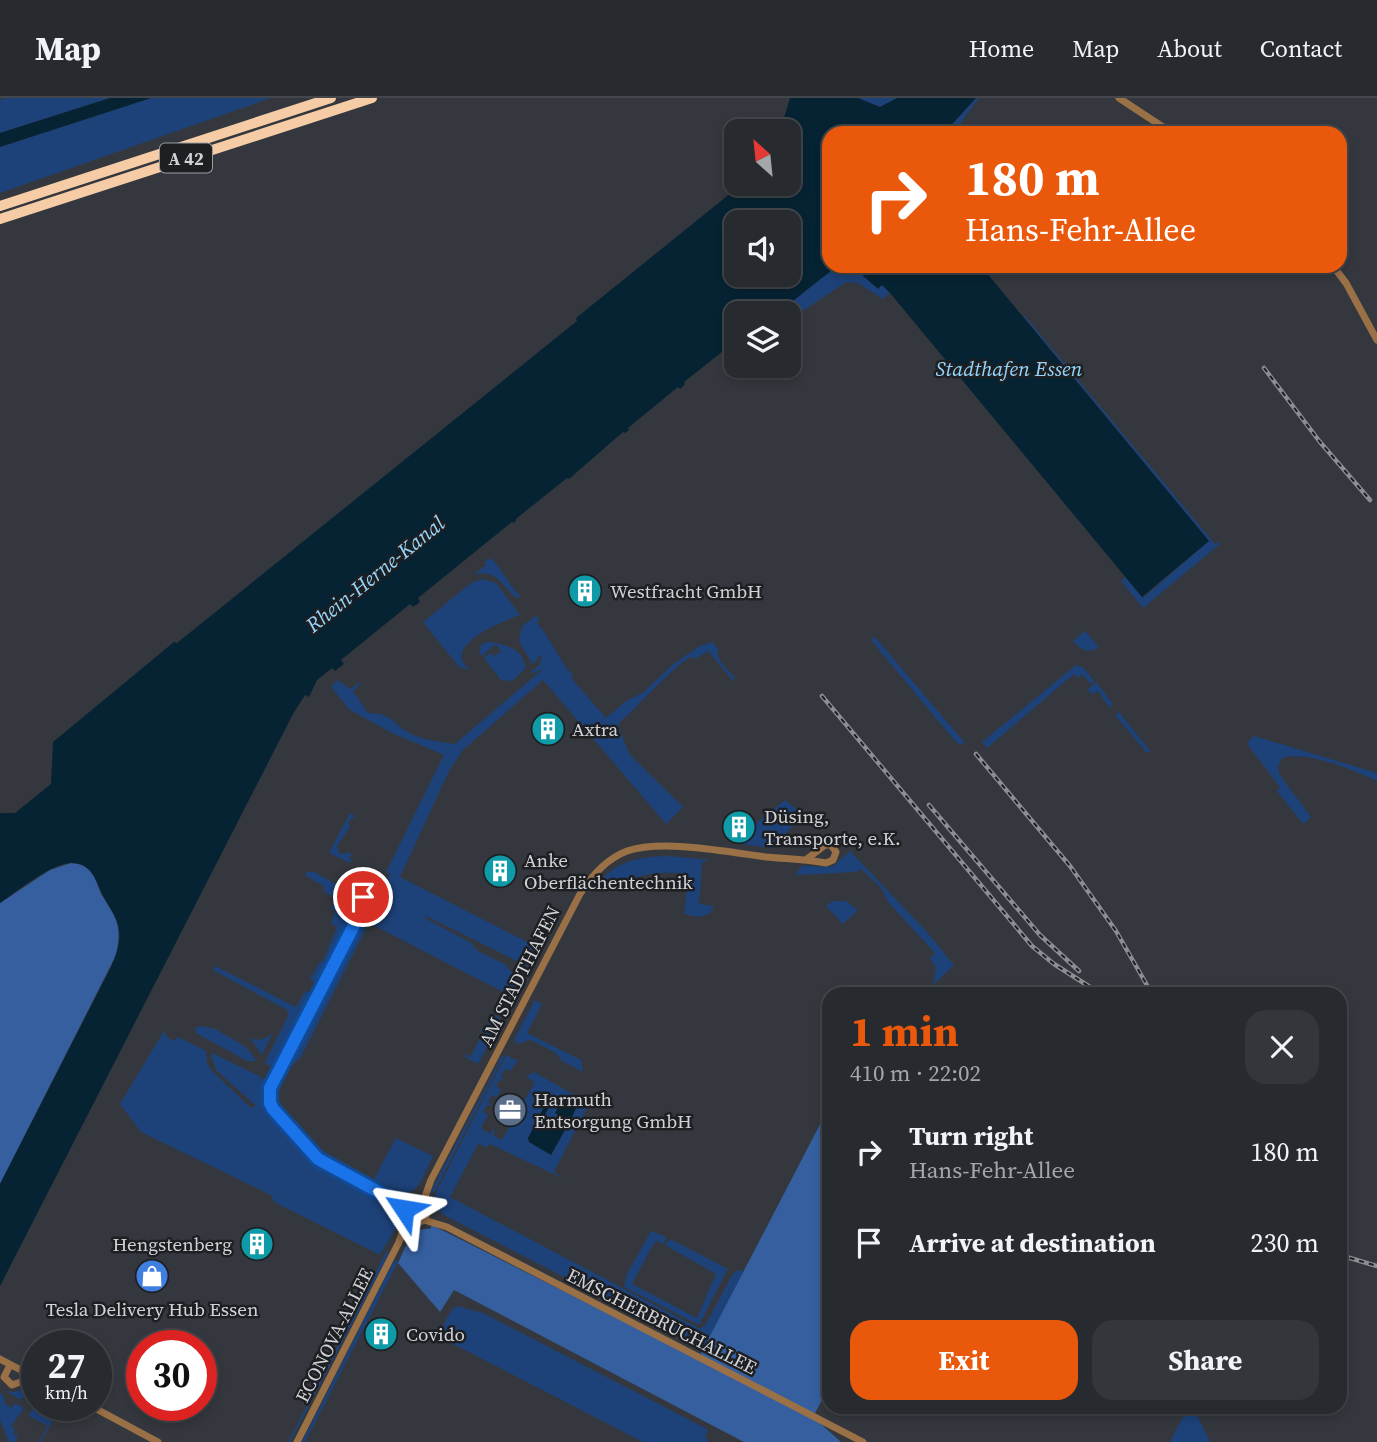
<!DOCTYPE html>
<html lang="en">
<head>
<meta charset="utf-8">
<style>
  body { margin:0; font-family:"Source Serif 4",serif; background:#33363a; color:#f1f3f6; height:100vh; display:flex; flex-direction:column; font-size:26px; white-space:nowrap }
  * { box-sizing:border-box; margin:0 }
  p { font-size:23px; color:#a4a7aa }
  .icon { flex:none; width:38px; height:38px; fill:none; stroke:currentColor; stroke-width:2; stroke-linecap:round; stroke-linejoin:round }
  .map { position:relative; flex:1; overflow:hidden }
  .details { position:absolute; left:822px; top:889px; width:525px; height:427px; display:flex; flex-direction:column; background:#272a2e; border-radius:21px; box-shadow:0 4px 10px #0003,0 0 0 2px #43464a }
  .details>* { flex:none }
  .hud { position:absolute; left:822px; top:28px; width:525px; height:147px; border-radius:21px; box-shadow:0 4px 10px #0003,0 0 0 2px #43464a; background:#ea580c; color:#fff; overflow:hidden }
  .needle { width:46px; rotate:333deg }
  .buttons { position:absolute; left:724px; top:21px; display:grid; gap:14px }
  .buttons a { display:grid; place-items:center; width:77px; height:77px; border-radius:14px; background:#272a2e; box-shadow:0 4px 10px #0003,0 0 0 2px #43464a; font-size:35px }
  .speed { position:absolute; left:21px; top:1232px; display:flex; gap:14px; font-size:35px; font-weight:700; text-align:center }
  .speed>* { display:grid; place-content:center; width:91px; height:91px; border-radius:50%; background:#272a2e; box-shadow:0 4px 10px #0003,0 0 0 2px #43464a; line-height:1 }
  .speed small { font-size:18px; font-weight:400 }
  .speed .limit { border:10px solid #d22; background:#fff; color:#111 }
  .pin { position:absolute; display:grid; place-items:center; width:60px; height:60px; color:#fff; margin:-30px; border:4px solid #fff; border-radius:50%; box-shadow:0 2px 7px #0007 }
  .me { position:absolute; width:77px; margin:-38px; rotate:303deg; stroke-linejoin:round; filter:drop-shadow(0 0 5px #0008) }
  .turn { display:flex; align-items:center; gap:24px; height:147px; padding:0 28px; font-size:32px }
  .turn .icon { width:91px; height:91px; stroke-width:2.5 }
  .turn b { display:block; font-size:49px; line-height:60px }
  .round { display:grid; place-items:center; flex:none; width:74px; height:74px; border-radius:21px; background:#33363a }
  .overview { display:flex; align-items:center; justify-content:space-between; height:119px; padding:0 28px }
  h1 { font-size:42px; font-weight:700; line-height:52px; color:#ea580c }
  .primary-button { display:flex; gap:14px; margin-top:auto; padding:14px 28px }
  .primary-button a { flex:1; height:80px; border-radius:21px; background:#ea580c; color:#fff; font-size:28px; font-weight:700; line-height:80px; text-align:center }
  .primary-button a+a { background:#33363a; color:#f1f3f6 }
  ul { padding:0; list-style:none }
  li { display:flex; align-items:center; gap:21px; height:91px; padding:0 28px }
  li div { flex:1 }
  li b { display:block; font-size:26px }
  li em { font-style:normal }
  header { display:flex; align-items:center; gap:42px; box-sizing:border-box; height:98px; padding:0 35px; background:#272a2e; border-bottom:2px solid #43464a }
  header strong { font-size:33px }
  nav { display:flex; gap:38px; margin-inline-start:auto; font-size:24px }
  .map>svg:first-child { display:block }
</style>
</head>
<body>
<header>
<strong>Map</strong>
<nav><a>Home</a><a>Map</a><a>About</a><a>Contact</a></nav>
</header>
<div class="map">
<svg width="1377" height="1344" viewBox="0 0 1377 1344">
  <rect width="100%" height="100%" fill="#34383e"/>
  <g fill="#1d4279" fill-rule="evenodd">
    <polygon points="6,0 110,0 0,35 0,2"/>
    <polygon points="151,0 271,0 0,95 0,49"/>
    <polygon points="858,0 897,0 880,9"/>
    <polygon points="976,0 979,0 953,35 944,35"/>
    <polygon points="837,168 855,169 878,190 882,187 890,195 883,201 858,185 846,184 792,220 784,210"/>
    <polygon points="1024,217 1215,446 1219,444 1220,446 1143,510 1121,483 1125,479 1143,500 1209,443 1023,218"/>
    <path d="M491,460c12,12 17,26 29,38l-2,3c-16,-11 -21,-32 -44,-24l12,-10 -2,-3z"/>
    <path d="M482,481l14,4 24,32c-15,5 -58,23 -58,40 -1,7 3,10 7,15l-10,-3 -36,-45 48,-39z"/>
    <path d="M536,518l4,3 -4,3c15,16 22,37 37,54l-2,2 35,40 20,-17 18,-9 28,-27 26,-18 14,-5 7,8 -2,2 3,9 15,17 -2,3 -25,-30 -13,8 -5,-2c-26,18 -46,44 -70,65l-2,5 12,28 53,52 -17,17 -123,-144 -80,70 -13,19 -50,108 141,72 -10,19 -105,-52 -1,2 48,26v2l5,5 27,13 9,11 11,4 -10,19 -146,-75 -68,134 -6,6 -6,-2 80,-156 7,-3 14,-28 -4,-2 58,-117 -52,-22 -42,-23 -19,-23 6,-7 13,9 10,-7 1,1 -8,8 15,22c25,0 24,11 43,21 14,6 29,8 44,10l89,-76 -13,6 1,-4 7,-4 3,-10 -4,1 -3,6 -3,1 -13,-23 3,-15z"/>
    <path d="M1085,533l14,16c-10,7 -18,3 -26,-6z"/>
    <polygon points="875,539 965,645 959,646 954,642 871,542"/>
    <path d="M487,544c16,1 39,7 38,27l-13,12 -11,-1 -17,-22 6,-5 4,3 7,-5 -5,-7 -14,12 -3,-4 2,-7z"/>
    <polygon points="1076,567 1084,570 1094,583 1091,586 1082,576 1078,580 1074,576 987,650 982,644"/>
    <polygon points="1096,584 1113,606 1106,613 1109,609 1098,593 1093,596 1087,592"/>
    <polygon points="1119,614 1151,654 1146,654 1115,617"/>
    <path d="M1254,638l123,37v8c-24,-11 -70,-31 -95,-23l-4,8 1,8 32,43 -8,7 -26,-33 3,-4 -32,-42 1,-5z"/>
    <polygon points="785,702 803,717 772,750 732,745"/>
    <polygon points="350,715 355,718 348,724 350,729 337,748 340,757 349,754 352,757 349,759 350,762 353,761 350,765 329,755"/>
    <polygon points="850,753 926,833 954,867 933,887 936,870 930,860 935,855 889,805 881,790 861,771 856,774 795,777 802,768 832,769"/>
    <path d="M667,758l45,4h-5l-5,3 -3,41 15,2 -4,7 -11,4 -15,-3 5,-40c-25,-3 -51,-2 -72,13l-14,-9c18,-19 40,-21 64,-22z"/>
    <polygon points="306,774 314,774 347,792 341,804 347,826 346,832 318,886 310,881 319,865 323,863 337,829 331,825 335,813 331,810 335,801 324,793 324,788 306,778"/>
    <polygon points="833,803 846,803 858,812 843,826 826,808"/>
    <polygon points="215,868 296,909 305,893 312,896 276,968 267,967 265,964 288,918 287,912 213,872"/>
    <polygon points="535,902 542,906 527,935 581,962 583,974 562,963 556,955 531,942 517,946 514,942"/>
    <polygon points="494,916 502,922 493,939 479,932 486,931"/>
    <path d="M200,928l16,3c12,10 31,13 40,32h-9l-51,-28 -1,-5z"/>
    <path d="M274,932l-12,25 -12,-17c11,4 18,1 24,-8z"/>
    <polygon points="164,933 167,939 175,943 178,939 206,953 207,965 212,973 251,1010 256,1008 216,972 211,958 212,955 261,979 266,985 267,1006 273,1018 319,1067 395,1108 395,1113 398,1111 401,1117 401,1128 397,1116 397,1128 380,1157 274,1104 271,1097 141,1034 120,1006"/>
    <polygon points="480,940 489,945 478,966 465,959 466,955 470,960"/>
    <polygon points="505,956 434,1094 430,1095 499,964 497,963"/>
    <path d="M506,957l12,6 -8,10 -5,-2 -4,8 4,4 -5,-2 -4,7 5,3 -4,8 -5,-2 -4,7 5,3h-6l-4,7 5,3 -7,13 9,6 3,-5 2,1 -2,5 9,5 33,-58 -9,-5 8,-5 42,24 26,4 -14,5 -34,67 8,6 -72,-34 -3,3 -9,-3 -28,53 250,132 6,-5 26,-49 6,-5 6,2 -40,77 -260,-134 -9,-7 -1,-11 3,-7zM555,1000l-10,16 2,4 15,9 -34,11z"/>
    <path d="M396,1040l37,18c-20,41 -16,45 -59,23z"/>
    <polygon points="651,1133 666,1139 664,1146 657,1143 653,1147 632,1186 697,1220 716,1176 665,1147 670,1141 728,1171 699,1227 624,1189 627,1176"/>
    <polygon points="387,1152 389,1155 290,1344 288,1344"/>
    <polygon points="395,1161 398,1164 305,1344 302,1344"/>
    <path d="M457,1208l26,7 222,115 3,2 -3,7 3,3 -1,2h-64l-178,-92c-15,-8 -30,-10 -19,-30 3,-6 5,-10 11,-14z"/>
    <polygon points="36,1287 37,1307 61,1307 41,1344 39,1344 48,1328 29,1318 35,1304 27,1299 19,1301 6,1293 15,1294"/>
    <polygon points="0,1294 5,1301 4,1305 12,1310 15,1305 24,1310 11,1328 15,1331 13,1336 18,1338 15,1344 9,1344 0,1322"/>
    <polygon points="1188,1309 1193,1309 1210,1344 1170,1344"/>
  </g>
  <g fill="#355f9f">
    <path d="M71,765c26,2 22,16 32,34 14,23 19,28 13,58l-116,229v-281l50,-33z"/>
    <path d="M829,1009v280l-16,30 28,25h-97l-290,-152 -14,22 -42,-49c8,-15 12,-36 32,-34l2,-4 266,134z"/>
  </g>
  <g fill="#062333" fill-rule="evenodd">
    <polygon points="110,0 151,0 0,49 0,35"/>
    <path d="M790,0h68l22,9 17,-9h79l-32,35h-114v133h7l-53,42 -3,-3 -11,8h-33v27l-53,42 1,2 -5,5 -2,-2 -50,41 1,2 -4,3 -2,-1 -54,47 -2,-1 -50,40 -3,5 -2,-1 -94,76 2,4 -7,5 -3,-3 -69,56 3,4 -9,7 -3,-3 -15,12 -8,17 -4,-2 -12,19 -293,572v-102l111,-217c5,-12 10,-24 8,-37 -2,-14 -10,-23 -16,-34 -7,-15 -11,-33 -32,-33 -21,1 -53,28 -71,40v-90h15l36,-29 2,-42 121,-100 3,1 400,-322 -1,-3 166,-134h47v-53h-9zM737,124h52v53h-52z"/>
    <polygon points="852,168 981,168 1209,443 1142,499 890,195 882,187 878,191"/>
    <polygon points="550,997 555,999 545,1016 548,1020 565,1032 551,1057 529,1044 528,1040"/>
    <polygon points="563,1001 576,1010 572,1020 569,1018 566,1022 555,1015"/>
  </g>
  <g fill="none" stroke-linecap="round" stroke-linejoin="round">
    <g stroke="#9a7047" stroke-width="7">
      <polyline points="1119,0 1172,35"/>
      <polyline points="1333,168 1346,185 1377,242"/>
      <polyline points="355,827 347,807 347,802 355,796 363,799 365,806 270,990 270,1005 273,1011 319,1061 404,1111"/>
      <circle cx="415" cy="1113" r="12"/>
      <path d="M423,1104l8,-22 149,-286c12,-19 26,-35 47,-43 35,-12 102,1 139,6 20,2 40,2 60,6l7,-3 3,-8 -5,-7h-6l-18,14"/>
      <polyline points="424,1122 447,1129 863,1344"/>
      <polyline points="0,1261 36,1280"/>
      <polyline points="10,1267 4,1279 12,1287 35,1279"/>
      <polyline points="89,1307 158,1344"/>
      <polyline points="297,1344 399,1144 407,1121"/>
    </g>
    <g stroke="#f5cca5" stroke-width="10">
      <polyline points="0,108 331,0"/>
      <polyline points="0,121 372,0"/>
    </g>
    <defs>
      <g id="rail">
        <polyline points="1264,270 1320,344 1370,402"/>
        <polyline points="822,598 1032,848 1054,866 1101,896"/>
        <polyline points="976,656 1070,768 1116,833 1152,896"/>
        <polyline points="929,707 1040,837 1079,873"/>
        <polyline points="1340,1157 1377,1168"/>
      </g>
    </defs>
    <use href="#rail" stroke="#8b8e93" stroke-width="4.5"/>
    <use href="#rail" stroke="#1d1f22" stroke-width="2" stroke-dasharray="5" stroke-linecap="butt"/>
  </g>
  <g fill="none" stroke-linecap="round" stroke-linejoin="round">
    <defs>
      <polyline id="route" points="363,799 365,806 270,990 270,1005 273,1011 318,1061 386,1098 407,1105 404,1111"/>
    </defs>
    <use href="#route" stroke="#114b97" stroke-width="18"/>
    <use href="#route" stroke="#1a73e8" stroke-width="12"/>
  </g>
  <defs>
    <symbol id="building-disc" viewBox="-11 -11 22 22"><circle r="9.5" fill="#0f9aa8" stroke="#1d1f22"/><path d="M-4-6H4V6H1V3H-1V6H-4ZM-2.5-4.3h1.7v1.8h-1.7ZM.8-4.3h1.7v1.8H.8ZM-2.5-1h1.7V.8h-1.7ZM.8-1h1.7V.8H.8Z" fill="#fff"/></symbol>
    <symbol id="office-disc" viewBox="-11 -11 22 22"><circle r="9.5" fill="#5c6f8a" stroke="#1d1f22"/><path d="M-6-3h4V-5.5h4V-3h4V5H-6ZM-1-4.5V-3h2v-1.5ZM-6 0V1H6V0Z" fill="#fff"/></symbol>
    <symbol id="shop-disc" viewBox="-11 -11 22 22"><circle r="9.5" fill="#3f7fe0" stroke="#1d1f22"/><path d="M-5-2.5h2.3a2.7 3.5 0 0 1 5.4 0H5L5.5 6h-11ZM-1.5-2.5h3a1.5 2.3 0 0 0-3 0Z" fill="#fff"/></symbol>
  </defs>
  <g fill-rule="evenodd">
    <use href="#building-disc" x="566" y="474" width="38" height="38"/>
    <use href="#building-disc" x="529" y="612" width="38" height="38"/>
    <use href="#building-disc" x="720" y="710" width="38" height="38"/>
    <use href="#building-disc" x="481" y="754" width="38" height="38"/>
    <use href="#office-disc" x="491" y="993" width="38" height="38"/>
    <use href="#building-disc" x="238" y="1127" width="38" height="38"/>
    <use href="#shop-disc" x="133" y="1159" width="38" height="38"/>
    <use href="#building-disc" x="362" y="1217" width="38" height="38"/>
  </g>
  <g text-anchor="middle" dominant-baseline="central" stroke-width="5" stroke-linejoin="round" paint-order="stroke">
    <rect fill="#1d1f22" stroke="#9a9ca0" stroke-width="2" x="160" y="45.5" width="52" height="29" rx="5"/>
    <g font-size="18" font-weight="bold" fill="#d0d2d6">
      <text x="186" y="60">A 42</text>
    </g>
    <g font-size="19" fill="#d0d2d6" stroke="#1d1f22" text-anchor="start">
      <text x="610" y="493">Westfracht GmbH</text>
      <text x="572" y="631">Axtra</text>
      <text x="764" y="718">Düsing,<tspan x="764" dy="22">Transporte, e.K.</tspan></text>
      <text x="524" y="762">Anke<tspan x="524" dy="22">Oberflächentechnik</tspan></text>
      <text x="534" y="1001">Harmuth<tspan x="534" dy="22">Entsorgung GmbH</tspan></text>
      <text x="232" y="1146" text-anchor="end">Hengstenberg</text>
      <text x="152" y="1211" text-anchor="middle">Tesla Delivery Hub Essen</text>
      <text x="406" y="1236">Covido</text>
    </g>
    <g font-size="19" fill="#d0d2d6" stroke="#1d1f22">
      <text transform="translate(519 878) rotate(-63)">AM STADTHAFEN</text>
      <text transform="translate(662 1223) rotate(27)">EMSCHERBRUCHALLEE</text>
      <text transform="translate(334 1237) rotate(-63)">ECONOVA-ALLEE</text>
    </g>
    <g font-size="21" font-style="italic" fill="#94d5fc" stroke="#1d1f22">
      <text x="1009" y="270">Stadthafen Essen</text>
      <text transform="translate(375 476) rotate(-39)">Rhein-Herne-Kanal</text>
    </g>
  </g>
</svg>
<div class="buttons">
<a><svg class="needle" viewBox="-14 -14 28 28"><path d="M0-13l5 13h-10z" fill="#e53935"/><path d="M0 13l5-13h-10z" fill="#a4a7aa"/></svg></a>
<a><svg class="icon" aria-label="sound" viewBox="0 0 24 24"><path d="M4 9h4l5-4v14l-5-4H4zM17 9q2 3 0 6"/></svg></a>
<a><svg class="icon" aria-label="layers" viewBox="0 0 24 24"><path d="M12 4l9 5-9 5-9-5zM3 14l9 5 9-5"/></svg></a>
</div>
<div class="speed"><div>27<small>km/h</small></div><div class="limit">30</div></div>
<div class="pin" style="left:363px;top:799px;background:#d93025"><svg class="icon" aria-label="arrive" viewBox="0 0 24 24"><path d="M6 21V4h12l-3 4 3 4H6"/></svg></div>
<svg class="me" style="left:404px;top:1111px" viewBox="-20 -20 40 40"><path d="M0-17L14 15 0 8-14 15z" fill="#1a73e8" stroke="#fff" stroke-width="4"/></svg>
<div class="hud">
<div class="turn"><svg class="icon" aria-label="right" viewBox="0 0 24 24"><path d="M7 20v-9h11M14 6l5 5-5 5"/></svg><div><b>180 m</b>Hans-Fehr-Allee</div></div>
</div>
<section class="details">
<div class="overview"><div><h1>1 min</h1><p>410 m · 22:02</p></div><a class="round"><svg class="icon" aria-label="close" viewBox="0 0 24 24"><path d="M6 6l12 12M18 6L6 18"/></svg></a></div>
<ul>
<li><svg class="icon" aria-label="right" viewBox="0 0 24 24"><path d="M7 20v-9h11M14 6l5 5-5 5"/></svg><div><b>Turn right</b><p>Hans-Fehr-Allee</p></div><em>180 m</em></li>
<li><svg class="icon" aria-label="arrive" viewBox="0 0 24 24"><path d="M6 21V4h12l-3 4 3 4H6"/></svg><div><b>Arrive at destination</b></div><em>230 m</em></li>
</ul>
<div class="primary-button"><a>Exit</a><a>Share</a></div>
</section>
</div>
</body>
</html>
